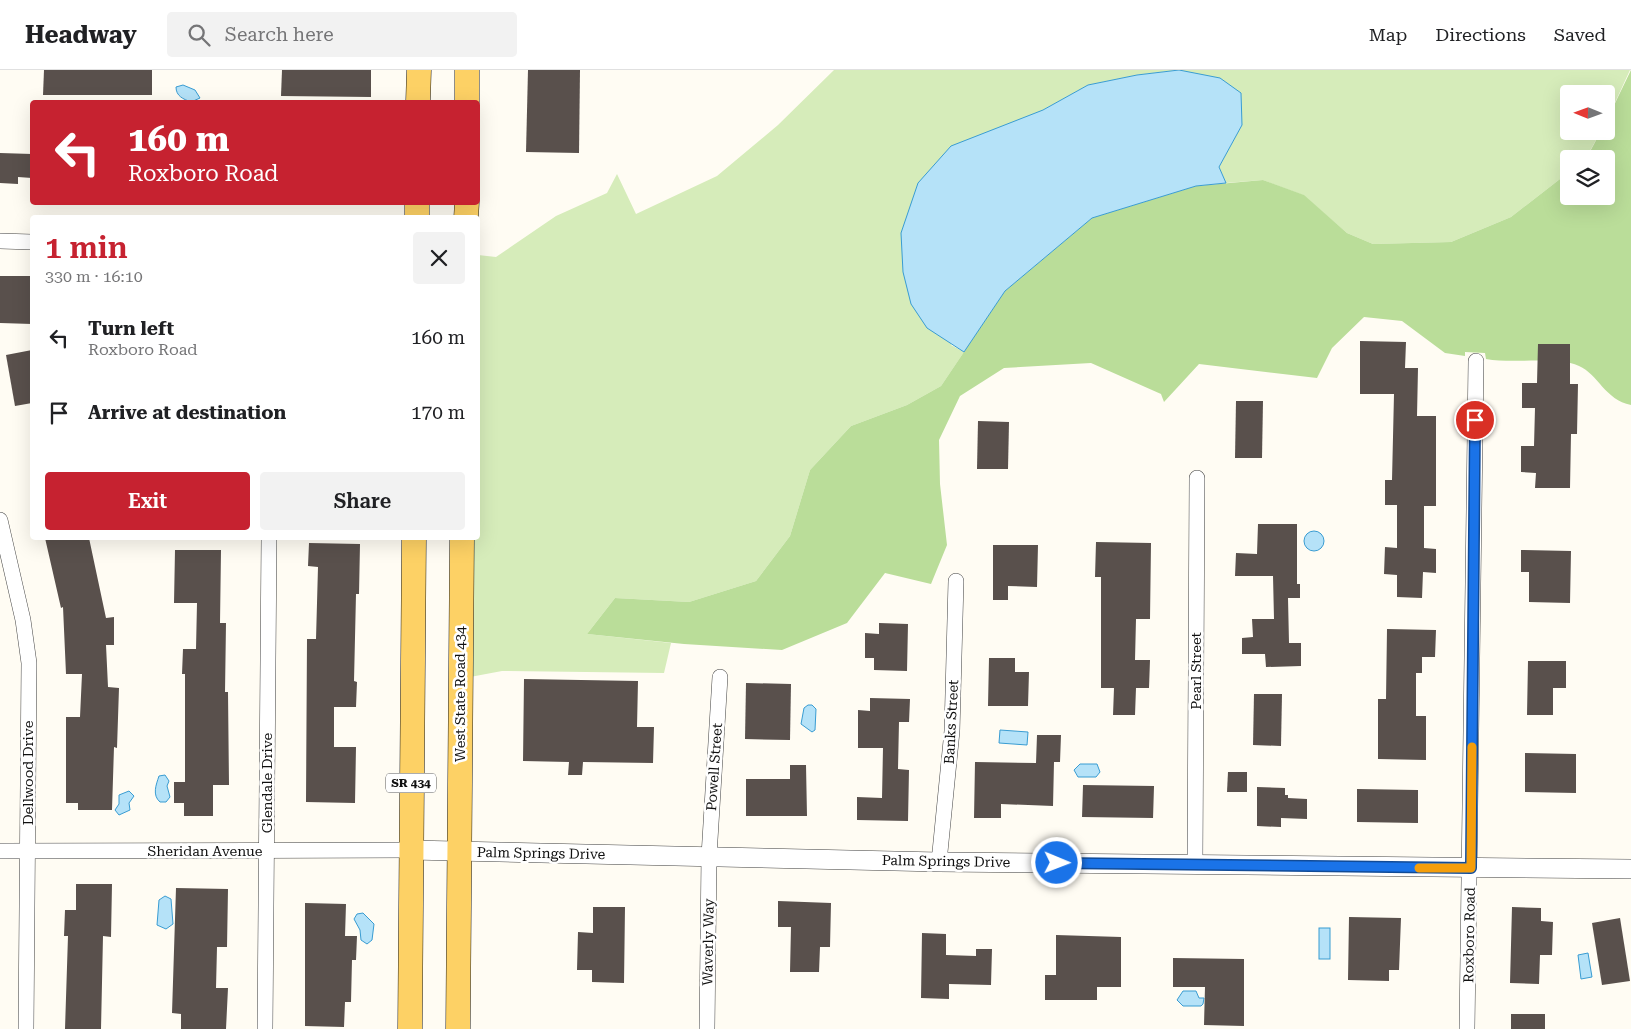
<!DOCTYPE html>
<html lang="en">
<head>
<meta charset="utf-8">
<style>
  body { margin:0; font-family:"Roboto Serif",serif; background:#f2f2f2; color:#202124; height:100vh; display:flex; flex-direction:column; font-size:19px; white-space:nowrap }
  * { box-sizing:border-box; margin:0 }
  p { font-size:16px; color:#757577 }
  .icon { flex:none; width:28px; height:28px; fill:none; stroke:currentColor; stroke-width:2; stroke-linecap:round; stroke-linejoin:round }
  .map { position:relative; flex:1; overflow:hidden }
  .drawer { position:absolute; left:30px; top:145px; width:450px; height:325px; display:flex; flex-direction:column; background:#fff; border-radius:5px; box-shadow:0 5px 20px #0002 }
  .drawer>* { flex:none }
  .top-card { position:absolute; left:30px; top:30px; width:450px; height:105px; border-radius:5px; box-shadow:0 5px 20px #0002; background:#c62230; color:#fff; overflow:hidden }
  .needle { width:32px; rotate:271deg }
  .buttons { position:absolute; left:1560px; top:15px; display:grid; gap:10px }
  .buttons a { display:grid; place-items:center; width:55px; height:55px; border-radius:5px; background:#fff; box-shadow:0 5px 20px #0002; font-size:25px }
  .pin { position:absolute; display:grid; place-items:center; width:42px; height:42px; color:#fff; margin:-21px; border:2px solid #fff; border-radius:50%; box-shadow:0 1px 5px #0007 }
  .me { position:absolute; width:55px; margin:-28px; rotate:91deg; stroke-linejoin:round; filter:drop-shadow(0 0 4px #0008) }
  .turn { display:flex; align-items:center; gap:18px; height:105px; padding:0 15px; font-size:22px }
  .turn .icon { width:65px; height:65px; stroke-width:2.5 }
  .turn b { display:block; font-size:35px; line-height:42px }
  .round { display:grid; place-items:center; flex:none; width:52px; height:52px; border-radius:5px; background:#f2f2f2 }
  .head { display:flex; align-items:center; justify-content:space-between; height:85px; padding:0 15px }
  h1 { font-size:30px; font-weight:600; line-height:38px; color:#c62230 }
  .primary-button { display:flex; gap:10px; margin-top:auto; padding:10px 15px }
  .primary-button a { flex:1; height:58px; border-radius:5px; background:#c62230; color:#fff; font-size:20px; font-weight:600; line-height:58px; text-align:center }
  .primary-button a+a { background:#f2f2f2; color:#202124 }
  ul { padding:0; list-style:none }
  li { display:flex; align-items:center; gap:15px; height:75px; padding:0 15px }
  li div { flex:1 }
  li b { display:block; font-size:19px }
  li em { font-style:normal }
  header { display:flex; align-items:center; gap:30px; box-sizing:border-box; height:70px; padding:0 25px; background:#fff; border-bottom:1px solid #e0e0e0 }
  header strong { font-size:24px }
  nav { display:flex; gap:28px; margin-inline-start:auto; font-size:18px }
  .search { width:350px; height:45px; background:#f2f2f2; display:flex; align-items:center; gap:12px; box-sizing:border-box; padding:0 18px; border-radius:5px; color:#757577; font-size:19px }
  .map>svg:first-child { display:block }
</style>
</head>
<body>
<header>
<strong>Headway</strong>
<div class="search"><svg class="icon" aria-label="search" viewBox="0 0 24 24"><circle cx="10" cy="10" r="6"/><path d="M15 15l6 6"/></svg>Search here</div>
<nav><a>Map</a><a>Directions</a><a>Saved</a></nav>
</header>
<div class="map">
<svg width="1631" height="959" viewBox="0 0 1631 959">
  <rect width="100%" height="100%" fill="#fffcf3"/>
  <g fill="#d6ecba">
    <polygon points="834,0 1178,0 1137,5 1088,15 1043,40 951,275 964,282 941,316 907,335 851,356 810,400 790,466 756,511 689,532 615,528 587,564 671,573 664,603 502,601 470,607 472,468 478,468 478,185 496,187 556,146 607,123 617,104 636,144 717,106 778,55"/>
    <polygon points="1179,0 1630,0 1606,52 1606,24 1569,24 1569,61 1601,61 1586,88 1569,89 1569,102 1511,147 1451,172 1373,174 1347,163 1303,125 1263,110 1226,113 1219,97 1242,55"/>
  </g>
  <path fill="#badd99" d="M1631,0v335c-26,-5 -33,-31 -52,-39 -23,-10 -66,-2 -93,-7l-1,-6 -20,-1v4l-20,-3 -43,-32 -38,-4 -32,31 -15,30 -118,-14 -35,38 -3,-8 -70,-31 -87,5 -44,28 -21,44 1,44 7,61 -16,39 -46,-11 -38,50 -65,27 -98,-6 -97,-10 28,-36 74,4 67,-21 34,-45 20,-66 41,-44 56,-21 34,-19 64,-95 87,-73 104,-32 67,-6 41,15 43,38 26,11 78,-2 60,-25 58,-45v24h37v-37h-20l15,-28h5v-9z"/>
  <g fill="#b5e2f8" stroke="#399cd2">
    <polygon points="1179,0 1220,8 1241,23 1242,55 1219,97 1226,113 1196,116 1092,148 1005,221 964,282 927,258 911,234 903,202 901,163 918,113 951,76 1043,40 1088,15 1137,5"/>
    <path d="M183,15l12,5 5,8 -9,4c-8,-3 -15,-6 -15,-15z"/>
    <circle cx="1314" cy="471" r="10"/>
    <polygon points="808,635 812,635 816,639 815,660 812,662 801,654 804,638"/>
    <polygon points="1000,660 1028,662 1027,675 999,673"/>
    <polygon points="1080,694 1097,694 1100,702 1096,707 1078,707 1074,700"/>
    <path d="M165,705l4,6 -2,5 3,11 -4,5h-6c-8,-7 -4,-17 -1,-26z"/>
    <polygon points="129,721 134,726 129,733 130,740 119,745 115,740 119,734 119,725"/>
    <polygon points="165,826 171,829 173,854 166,859 157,855 159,830"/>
    <polygon points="363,843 374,854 372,870 367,874 361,870 360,860 354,849 357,844"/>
    <rect x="1319" y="858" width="11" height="31"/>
    <polygon points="1588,883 1592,907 1581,909 1578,885"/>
    <polygon points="1183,921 1196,921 1199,928 1204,928 1203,934 1201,936 1183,936 1177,930"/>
  </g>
  <g fill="#59504c">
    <polygon points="44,0 152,0 152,25 43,25"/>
    <polygon points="282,0 371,0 371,27 281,26"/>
    <polygon points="528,0 580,0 579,83 526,82"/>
    <polygon points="0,83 32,84 32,108 18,107 18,114 0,113"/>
    <polygon points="0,206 32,206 32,254 0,253"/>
    <polygon points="1360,271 1406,272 1405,298 1418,298 1417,346 1436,346 1436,436 1424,436 1424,478 1436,479 1436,503 1423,502 1422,528 1397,527 1397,505 1384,504 1385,477 1397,478 1397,435 1385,435 1385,410 1392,410 1394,324 1360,324"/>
    <polygon points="1538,274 1570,274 1570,314 1578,314 1577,364 1571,364 1570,418 1535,418 1536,403 1521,402 1521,376 1534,376 1535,338 1522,338 1522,313 1537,313"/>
    <polygon points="32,280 32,333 15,336 6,285"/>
    <polygon points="1236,331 1263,331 1262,388 1235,388"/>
    <polygon points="978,351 1009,352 1008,399 977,399"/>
    <polygon points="1258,454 1297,454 1297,514 1300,514 1300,528 1288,528 1289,573 1301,573 1301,596 1266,597 1265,584 1242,584 1242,568 1253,567 1252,549 1274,549 1273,506 1235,506 1236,483 1257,484"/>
    <polygon points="45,468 89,468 106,548 114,547 114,575 106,575 108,617 119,618 117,678 114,677 112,740 78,740 78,733 66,733 66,647 80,647 82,604 66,604 63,537 61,538"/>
    <polygon points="1096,472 1151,473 1150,549 1136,549 1135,590 1150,590 1149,618 1136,618 1135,645 1113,645 1114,618 1101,618 1101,507 1095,507"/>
    <polygon points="309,473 360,474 359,524 356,524 354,611 357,612 356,637 334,637 334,677 356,677 355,733 306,732 307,569 316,569 318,497 308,496"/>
    <polygon points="993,475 1038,475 1037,517 1008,516 1008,530 993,530"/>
    <polygon points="175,480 221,480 220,553 226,553 225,622 228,622 229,715 213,715 213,746 184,746 184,733 174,733 174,712 185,712 185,604 182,604 183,579 196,579 197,533 174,533"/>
    <polygon points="1521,480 1571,481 1570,533 1529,532 1529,502 1521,502"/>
    <polygon points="879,553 908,554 907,601 874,600 874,588 865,588 865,563 879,564"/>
    <polygon points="1387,559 1436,560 1435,587 1422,587 1422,603 1416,603 1416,646 1426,646 1426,690 1378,689 1378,629 1386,629"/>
    <polygon points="989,588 1015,588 1015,602 1029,602 1028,636 988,636"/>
    <polygon points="1528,591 1566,591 1566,618 1553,618 1553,645 1527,645"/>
    <polygon points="524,609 638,611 637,657 654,657 653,693 583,692 582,705 568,705 569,692 523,691"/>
    <polygon points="746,613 791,614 790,670 745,669"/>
    <polygon points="1254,624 1282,624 1281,676 1253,675"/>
    <polygon points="870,628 910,629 909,652 899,652 898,699 909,700 908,751 857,750 857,727 882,728 883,678 858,678 858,640 870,641"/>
    <polygon points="1037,665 1061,665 1060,692 1054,692 1053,736 1001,734 1001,748 974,748 975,692 1036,693"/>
    <polygon points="1525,683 1576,684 1576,723 1525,722"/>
    <polygon points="790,695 806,695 807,746 746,746 746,709 790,709"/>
    <polygon points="1228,702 1247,702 1247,722 1227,722"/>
    <polygon points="1083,715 1154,716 1153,748 1082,747"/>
    <polygon points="1257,717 1285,718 1285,725 1288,725 1288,728 1307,729 1307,749 1281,748 1281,757 1257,756"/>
    <polygon points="1357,719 1418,720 1418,753 1357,752"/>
    <polygon points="76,814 112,814 111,867 103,866 101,959 65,959 68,866 64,866 65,840 76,840"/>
    <polygon points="176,818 228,819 227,877 217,877 216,918 228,918 226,959 181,959 181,944 172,943"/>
    <polygon points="778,831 831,833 830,877 820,877 819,902 790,902 791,857 778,857"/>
    <polygon points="305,833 346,834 345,866 357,866 356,890 352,890 351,932 345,932 344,957 305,956"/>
    <polygon points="593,837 625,837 624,913 592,912 592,900 577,900 578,862 593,863"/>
    <polygon points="1512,837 1541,838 1541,851 1553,852 1552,885 1540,885 1539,914 1510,913"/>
    <polygon points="1349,847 1401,848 1399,900 1389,900 1389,911 1348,910"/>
    <polygon points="1620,848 1630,911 1602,915 1592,853"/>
    <polygon points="922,863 946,864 946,885 976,886 976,879 992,879 991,915 949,914 949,929 921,928"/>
    <polygon points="1056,865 1121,867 1121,917 1097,917 1097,930 1045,930 1045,905 1056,905"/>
    <polygon points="1173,888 1244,889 1244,956 1204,955 1205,917 1173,917"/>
    <rect x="1511" y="944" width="34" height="15"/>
  </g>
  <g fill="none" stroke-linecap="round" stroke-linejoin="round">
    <defs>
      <g id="minor">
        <polyline points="0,171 32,172"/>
        <polyline points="0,450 23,550 29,593 26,959"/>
        <polyline points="0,781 411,780"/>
        <polyline points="939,792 952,661 956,511"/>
        <polyline points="1195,794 1197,408"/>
        <polyline points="265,959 269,468"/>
        <polyline points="707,959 709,786 720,607"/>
        <polyline points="1467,959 1476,291"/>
      </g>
      <polyline id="tertiary" points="411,780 939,792 1631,799"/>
      <g id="primary">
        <polyline points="418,32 419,0"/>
        <polyline points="467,32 467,0"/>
        <polyline points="417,148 417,132"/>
        <polyline points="466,148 467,132"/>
        <polyline points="410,959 414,468"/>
        <polyline points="458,959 462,468"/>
      </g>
    </defs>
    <use href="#minor" stroke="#434343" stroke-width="16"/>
    <use href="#tertiary" stroke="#434343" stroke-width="20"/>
    <use href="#primary" stroke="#212121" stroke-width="25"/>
    <use href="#minor" stroke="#fff" stroke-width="15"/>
    <use href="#tertiary" stroke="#fff" stroke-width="19"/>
    <use href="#primary" stroke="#fdd165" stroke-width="24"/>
  </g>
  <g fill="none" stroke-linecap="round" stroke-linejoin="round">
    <defs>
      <polyline id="route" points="1057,793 1471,798 1475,350"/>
    </defs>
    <use href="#route" stroke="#114b97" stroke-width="12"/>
    <use href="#route" stroke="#1a73e8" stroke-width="9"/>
    <polyline stroke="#f59e0b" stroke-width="9" points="1419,798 1471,798 1472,677"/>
  </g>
  <g text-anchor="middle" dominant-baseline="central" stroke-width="5" stroke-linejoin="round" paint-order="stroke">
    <rect fill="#fff" stroke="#585858" stroke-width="1" x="386" y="703.5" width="50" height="19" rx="4"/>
    <g font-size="12" font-weight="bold" fill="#101010">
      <text x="411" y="713">SR 434</text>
    </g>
    <g font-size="14" fill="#101010" stroke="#fff">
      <text transform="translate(1196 601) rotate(-90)">Pearl Street</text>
      <text transform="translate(460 624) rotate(-90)">West State Road 434</text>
      <text transform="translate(951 652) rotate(-87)">Banks Street</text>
      <text transform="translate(714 697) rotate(-86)">Powell Street</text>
      <text transform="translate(28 703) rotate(-90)">Dellwood Drive</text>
      <text transform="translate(267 713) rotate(-90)">Glendale Drive</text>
      <text x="205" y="781">Sheridan Avenue</text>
      <text transform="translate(541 783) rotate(1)">Palm Springs Drive</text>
      <text transform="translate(946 791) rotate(1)">Palm Springs Drive</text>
      <text transform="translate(1469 865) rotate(-89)">Roxboro Road</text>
      <text transform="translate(708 872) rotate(-89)">Waverly Way</text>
    </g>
  </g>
</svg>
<div class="buttons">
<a><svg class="needle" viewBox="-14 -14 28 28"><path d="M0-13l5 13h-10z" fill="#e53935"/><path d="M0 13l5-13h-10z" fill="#757577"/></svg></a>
<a><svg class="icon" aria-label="layers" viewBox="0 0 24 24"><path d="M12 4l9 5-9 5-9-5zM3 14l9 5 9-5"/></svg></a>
</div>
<div class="pin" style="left:1475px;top:350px;background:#d93025"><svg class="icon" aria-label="arrive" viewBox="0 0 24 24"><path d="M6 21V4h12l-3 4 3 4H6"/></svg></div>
<svg class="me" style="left:1057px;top:793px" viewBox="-20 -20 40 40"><circle r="17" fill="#1a73e8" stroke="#fff" stroke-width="3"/><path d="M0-11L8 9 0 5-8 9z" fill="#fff"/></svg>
<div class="top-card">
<div class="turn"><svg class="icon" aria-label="left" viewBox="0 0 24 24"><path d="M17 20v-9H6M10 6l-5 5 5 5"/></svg><div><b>160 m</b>Roxboro Road</div></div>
</div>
<section class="drawer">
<div class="head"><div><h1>1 min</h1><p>330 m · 16:10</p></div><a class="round"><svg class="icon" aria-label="close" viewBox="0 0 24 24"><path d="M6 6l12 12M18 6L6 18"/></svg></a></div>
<ul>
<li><svg class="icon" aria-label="left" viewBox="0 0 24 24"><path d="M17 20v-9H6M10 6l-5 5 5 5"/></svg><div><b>Turn left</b><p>Roxboro Road</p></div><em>160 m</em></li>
<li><svg class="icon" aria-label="arrive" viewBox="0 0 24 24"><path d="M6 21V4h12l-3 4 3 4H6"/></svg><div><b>Arrive at destination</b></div><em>170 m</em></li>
</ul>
<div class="primary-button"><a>Exit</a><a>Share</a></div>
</section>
</div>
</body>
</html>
